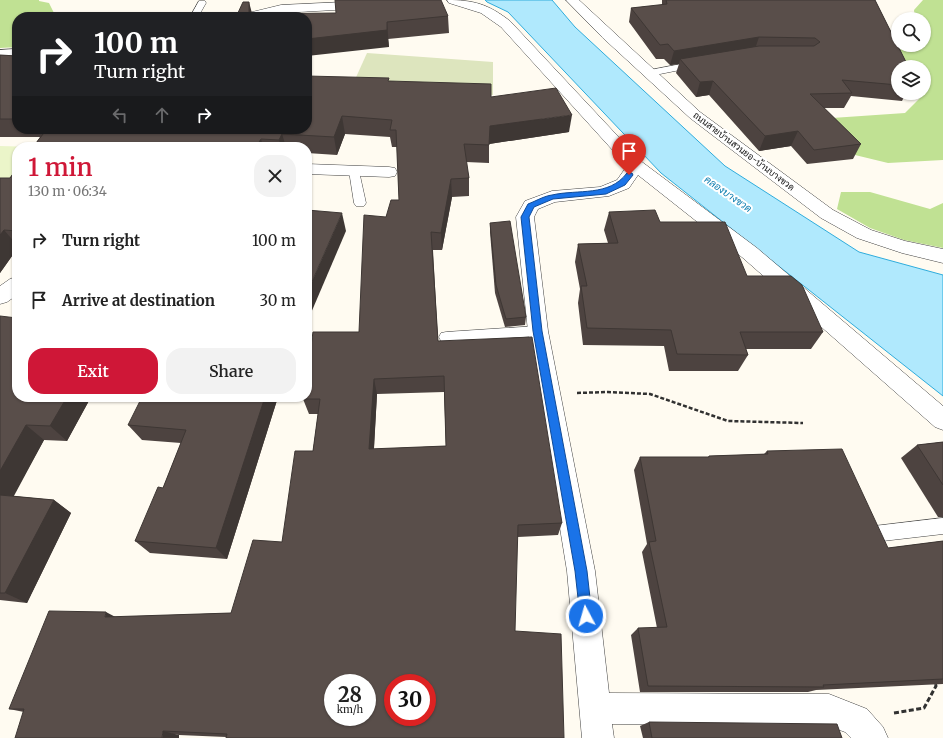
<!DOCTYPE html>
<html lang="en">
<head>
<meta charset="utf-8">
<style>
  body { margin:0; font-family:Merriweather,Sarabun,serif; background:#f2f2f2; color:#222; height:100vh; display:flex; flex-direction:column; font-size:15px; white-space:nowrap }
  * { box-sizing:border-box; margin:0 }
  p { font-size:13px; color:#767676 }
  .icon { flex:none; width:22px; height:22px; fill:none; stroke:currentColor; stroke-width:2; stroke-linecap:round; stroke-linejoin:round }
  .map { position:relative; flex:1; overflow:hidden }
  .drawer { position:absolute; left:12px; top:142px; width:300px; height:260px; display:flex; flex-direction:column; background:#fff; border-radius:16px; box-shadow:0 1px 3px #0004 }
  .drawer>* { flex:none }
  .top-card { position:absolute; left:12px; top:12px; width:300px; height:122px; border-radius:16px; box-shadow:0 1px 3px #0004; background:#202124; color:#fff; overflow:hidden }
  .fabs { position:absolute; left:891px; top:12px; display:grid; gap:8px }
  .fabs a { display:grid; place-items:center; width:40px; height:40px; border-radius:50%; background:#fff; box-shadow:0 1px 3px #0004; font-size:20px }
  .speed { position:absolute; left:324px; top:674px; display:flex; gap:8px; font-size:20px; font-weight:700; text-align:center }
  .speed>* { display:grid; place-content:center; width:52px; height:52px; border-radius:50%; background:#fff; box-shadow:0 1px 3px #0004; line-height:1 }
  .speed small { font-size:10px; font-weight:400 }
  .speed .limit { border:6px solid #d22; background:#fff; color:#111 }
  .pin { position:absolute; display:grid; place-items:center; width:34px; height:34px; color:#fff; margin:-41px -17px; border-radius:50% 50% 50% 0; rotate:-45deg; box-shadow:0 0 4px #0007 }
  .pin .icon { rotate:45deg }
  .me { position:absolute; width:44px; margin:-22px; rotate:354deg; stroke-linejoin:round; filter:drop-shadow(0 0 3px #0008) }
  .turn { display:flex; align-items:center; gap:14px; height:84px; padding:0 16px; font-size:18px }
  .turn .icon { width:52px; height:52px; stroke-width:2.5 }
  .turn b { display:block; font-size:28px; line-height:34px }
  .lanes { display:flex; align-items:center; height:38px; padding:0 16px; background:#0003; justify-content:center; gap:20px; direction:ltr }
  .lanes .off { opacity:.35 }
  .round { display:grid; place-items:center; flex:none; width:42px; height:42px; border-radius:16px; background:#f2f2f2 }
  .headline { display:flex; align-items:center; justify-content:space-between; height:68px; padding:0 16px }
  h1 { font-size:24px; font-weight:600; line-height:30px; color:#cf1737 }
  .action { display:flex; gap:8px; margin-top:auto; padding:8px 16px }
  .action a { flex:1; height:46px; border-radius:16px; background:#cf1737; color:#fff; font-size:16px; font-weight:600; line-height:46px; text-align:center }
  .action a+a { background:#f2f2f2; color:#222 }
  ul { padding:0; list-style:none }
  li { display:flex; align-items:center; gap:12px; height:60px; padding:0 16px }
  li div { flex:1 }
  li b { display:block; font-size:15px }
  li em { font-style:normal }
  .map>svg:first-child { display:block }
</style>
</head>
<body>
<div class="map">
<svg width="943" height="738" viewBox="0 0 943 738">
  <rect width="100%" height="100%" fill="#fffbf1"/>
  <g fill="#c0e193">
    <polygon points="0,0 39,0 39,1 49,3 55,15 54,17 17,17 17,47 0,48"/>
    <polygon points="923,0 943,0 943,160 888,163 855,155 832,118 905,113 927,91 924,85 924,67 916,67 915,65 901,59 883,31 898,32 898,45 924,45 924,19 915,19 914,10"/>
    <polygon points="841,192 870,192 930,209 943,203 943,248 904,240 870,228 837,209"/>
  </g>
  <polygon fill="#dde5be" points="367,53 493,62 493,95 353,84"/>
  <polygon fill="#ebf5c9" points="0,146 37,147 17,147 17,174 12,181 0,181"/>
  <polygon fill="#b0e9fd" stroke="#2facdc" points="485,0 552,0 575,27 725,166 859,252 943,275 943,396 661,173 508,12 487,2"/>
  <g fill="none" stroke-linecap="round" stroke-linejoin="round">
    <defs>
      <g id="service">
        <polygon points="199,1 205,1 206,3 198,17 190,17"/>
        <polygon points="697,61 701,64 700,66 650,76 646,73 650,70"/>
        <polygon points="354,168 359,171 366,203 364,206 356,206 354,203 349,171"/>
        <polygon points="538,326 543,327 545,331 543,335 538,336 446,342 441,341 439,337 441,333 446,332"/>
        <polygon points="943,518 943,534 874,542 868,540 866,534 868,528 874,526"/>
      </g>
      <g id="minor">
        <path d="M447,0c27,0 41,4 63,21l132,141 115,86 186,158v24l-8,-3 -192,-169 -105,-83 -9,13 -20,8 -54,6 -17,7 -4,8 14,114 47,240 14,122 220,1 38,15 16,18 5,11h-37l-6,-6 -16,-6 -217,-2 2,14h-32l-15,-167 -39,-240 -12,-114 9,-16 27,-10 48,-4 17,-7 10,-14 -126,-139 -20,-14 -32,-10z"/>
        <polygon points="566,0 579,0 700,112 833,210 871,230 905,241 943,249 943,263 902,253 857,238 821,218 690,118 603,38"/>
        <polygon points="366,1 370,2 372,5 370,8 281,13 263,17 242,17 244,14 281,5"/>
        <polygon points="17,49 17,57 0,58 0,50"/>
        <polygon points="307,164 389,167 395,168 397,172 395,176 389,177 307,174"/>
        <polygon points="17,277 17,295 7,302 0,304 0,286 10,279"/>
      </g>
    </defs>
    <use href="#service" stroke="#424242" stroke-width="1"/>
    <use href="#minor" stroke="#424242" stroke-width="1"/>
    <g stroke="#313131" stroke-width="2.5" stroke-dasharray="4 2" stroke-linecap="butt">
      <polyline points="307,340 313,340"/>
      <polyline points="577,393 608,392 650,394 728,421 803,423"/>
    </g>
    <polyline stroke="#313131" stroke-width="3" stroke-dasharray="5 2.5" stroke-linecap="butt" points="894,713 924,708 936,686 935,682"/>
    <use href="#service" fill="#fff" fill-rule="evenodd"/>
    <use href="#minor" fill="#fff" fill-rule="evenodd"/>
  </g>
  <g fill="#4d4340" fill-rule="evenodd">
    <polygon points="662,0 875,0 907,64 905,67 898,67 898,93 906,93 902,101 851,96 844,108 824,108 861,144 853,159 807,164 791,146 759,151 709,95 696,97 676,73 679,64 670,65 664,59 656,59 629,22 631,8 662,5"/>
    <polygon points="252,14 448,16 449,33 388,39 389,47"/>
    <path d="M0,55l17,1v73h290l83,-48 101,16 78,35 -80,12v19l-23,-1 3,16v18l-17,1 -10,53h-9l5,91 124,182 -4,12 -40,2 -292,200 -47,-2 -155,-23 -15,-3 105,-92 117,-4 51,-71 31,-91 5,-37h-9l-6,-15 56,-67 27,-115 13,-17 -2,-53h-5l-2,-10 -45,-3 -8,21 -30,-2v-6h-274l7,-10h-40zM444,392l2,54 -72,3 3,-55z"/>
    <polygon points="17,168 17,249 0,273 0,178 10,178"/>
    <polygon points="609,212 660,222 747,276 823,332 811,349 746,349 748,355 738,371 669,371 664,346 583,345 578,303 580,289 575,262 578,244 608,243 604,230"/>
    <polygon points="490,223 526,317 525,325 505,327 495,293 490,232"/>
    <polygon points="0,316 17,397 91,397 67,441 44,440 13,496 54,500 71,513 27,603 0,600"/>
    <polygon points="278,397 227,559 150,553 135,541 163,488 181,443 142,440 128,425"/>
    <polygon points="943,442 943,517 938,517 901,458 917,445"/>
    <polygon points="767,451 888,548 943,541 943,684 816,690 808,692 640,692 631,635 638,628 657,628 642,552 647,544 634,470 640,457 708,457 709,456 764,454"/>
    <polygon points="649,722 842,738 643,738 640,726"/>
  </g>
  <g fill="#3e3734">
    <polygon points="249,2 253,17 249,14"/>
    <polygon points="387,22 389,47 307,56 307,39"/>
    <polygon points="759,37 754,52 680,59 679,64 670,65 674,51"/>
    <polygon points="713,81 709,95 696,97 700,82"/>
    <polygon points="572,115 569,132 489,144 490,126"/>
    <polygon points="342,116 345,134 337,155 334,137"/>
    <polygon points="95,129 116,129 105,146"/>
    <polygon points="798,131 791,146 759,151 765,136"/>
    <polygon points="282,134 286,147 281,147 279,140"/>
    <polygon points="261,139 263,147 256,147"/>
    <polygon points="451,179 452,197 442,250 441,233"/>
    <polygon points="342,213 346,231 308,320 307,317 307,293"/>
    <polygon points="4,230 17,245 17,249 0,273 0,235"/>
    <polygon points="374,379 377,394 373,463 369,449"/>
    <polygon points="67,397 91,397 67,441 50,426"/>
    <polygon points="265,397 278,397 227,559 216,548"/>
    <polygon points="26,425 44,440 8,507 0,502 0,471"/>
    <polygon points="54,500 71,513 27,603 5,593"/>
    <polygon points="106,612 123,621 105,617"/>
    <polygon points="163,731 179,735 179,738 162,738"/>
  </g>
  <g fill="#594e4a" stroke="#3e3734" fill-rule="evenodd">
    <polygon points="335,0 441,0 448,16 387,22 387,30 307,39 307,17 155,17 237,15 243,2 249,2 249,14 336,13"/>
    <polygon points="666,0 875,0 907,64 900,63 901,67 898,67 898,85 842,80 852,93 810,94 861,144 814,150 798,131 765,136 713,81 700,82 680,59 759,46 814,46 820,42 815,38 759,37 674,51 668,44 660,45 631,8 667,4"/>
    <polygon points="0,55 17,56 17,119 0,119"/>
    <path d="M307,76l82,2 -1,3 103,3v13l65,-9 16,27 -82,11 -1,19 -25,-1 5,34 -18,1 -10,54 -10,-1 7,109 94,-4 30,186 -44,2 -3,106 46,3 3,104h-338l1,-4 -64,-3 -1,7h-147l9,-29h-15l40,-98 57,1 -1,5 126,-4 22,-73 29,2 13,-91h18l7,-52h-17v-2h4v-25l6,-40h46l5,-117 22,2 5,-17h8l-3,-70h-6l2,-10 -50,-4 -8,21 -52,-3 -3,6 -18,-1 -5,8h-223l14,-18h48v1h19v-1h193zM444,376l2,70 -77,3 5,-70zM333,683h34v34h-34zM393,683h34v34h-34z"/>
    <polygon points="17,168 17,231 4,230 0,235 0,178 10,178"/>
    <polygon points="307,210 342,213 307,293"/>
    <polygon points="655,210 660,222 725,222 747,276 791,276 802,285 823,332 740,332 748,355 677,354 671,330 587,328 581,286 587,286 578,244 618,243 609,212"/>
    <polygon points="510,221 526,317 506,319 496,285 490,223"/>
    <polygon points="0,316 17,318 17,397 67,397 50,426 26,425 0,471"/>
    <polygon points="142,397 265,397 216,548 135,541 158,487 163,488 186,430 128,425"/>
    <polygon points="943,442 943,485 917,445"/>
    <polygon points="842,449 888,548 943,541 943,679 823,685 824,687 648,686 638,628 667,627 649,542 656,541 640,457 709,457 709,456 768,454 767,451"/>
    <polygon points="0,495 54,500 5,593 0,593"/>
    <polygon points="649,722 837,724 842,738 652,738"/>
  </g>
  <path fill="#1a73e8" stroke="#114b97" d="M627,173h5l1,2 -8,10 -19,9 -53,5 -19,8 -5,10 13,114 45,240 5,45 -2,5 -4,1 -5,-1 -1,-5 -5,-45 -42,-240 -12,-114 7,-13c8,-3 16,-8 24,-9 26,-6 57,2 75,-22z"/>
  <g text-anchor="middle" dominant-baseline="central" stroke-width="4" stroke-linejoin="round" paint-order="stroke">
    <g font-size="9" fill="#0f0f0f" stroke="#fff">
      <text transform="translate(744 151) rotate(37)">ถนนสายบ้านสวนยอ-บ้านบางขวด</text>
    </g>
    <g font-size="10" font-style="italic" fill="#0a7caf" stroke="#fff">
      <text transform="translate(728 194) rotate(35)">คลองบางขวด</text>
    </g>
  </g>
</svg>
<div class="fabs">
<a><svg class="icon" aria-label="search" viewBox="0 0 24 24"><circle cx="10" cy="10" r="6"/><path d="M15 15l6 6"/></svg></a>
<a><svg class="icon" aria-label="layers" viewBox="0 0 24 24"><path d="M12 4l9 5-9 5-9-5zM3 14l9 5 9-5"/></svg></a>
</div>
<div class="speed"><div>28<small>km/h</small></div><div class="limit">30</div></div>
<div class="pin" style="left:629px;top:175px;background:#d93025"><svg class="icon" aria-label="arrive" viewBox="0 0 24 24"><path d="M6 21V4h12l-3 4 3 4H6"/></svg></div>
<svg class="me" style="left:586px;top:616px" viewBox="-20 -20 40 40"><circle r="17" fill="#1a73e8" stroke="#fff" stroke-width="3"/><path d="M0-11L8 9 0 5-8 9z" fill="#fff"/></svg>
<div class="top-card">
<div class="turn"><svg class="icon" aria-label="right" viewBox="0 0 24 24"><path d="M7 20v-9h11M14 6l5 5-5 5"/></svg><div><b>100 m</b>Turn right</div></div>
<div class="lanes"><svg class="icon off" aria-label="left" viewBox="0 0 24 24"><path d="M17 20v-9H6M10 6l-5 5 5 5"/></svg><svg class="icon off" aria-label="ahead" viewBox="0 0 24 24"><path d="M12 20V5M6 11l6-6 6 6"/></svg><svg class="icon" aria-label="right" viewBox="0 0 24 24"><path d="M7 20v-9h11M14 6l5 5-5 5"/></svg></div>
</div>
<section class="drawer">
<div class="headline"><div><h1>1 min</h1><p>130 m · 06:34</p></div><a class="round"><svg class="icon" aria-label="close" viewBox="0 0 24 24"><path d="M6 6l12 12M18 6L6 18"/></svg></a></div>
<ul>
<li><svg class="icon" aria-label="right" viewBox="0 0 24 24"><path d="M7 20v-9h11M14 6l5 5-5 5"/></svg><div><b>Turn right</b></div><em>100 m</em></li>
<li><svg class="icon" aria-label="arrive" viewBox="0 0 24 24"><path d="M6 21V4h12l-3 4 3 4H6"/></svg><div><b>Arrive at destination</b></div><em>30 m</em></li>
</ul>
<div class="action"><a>Exit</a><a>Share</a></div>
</section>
</div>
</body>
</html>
